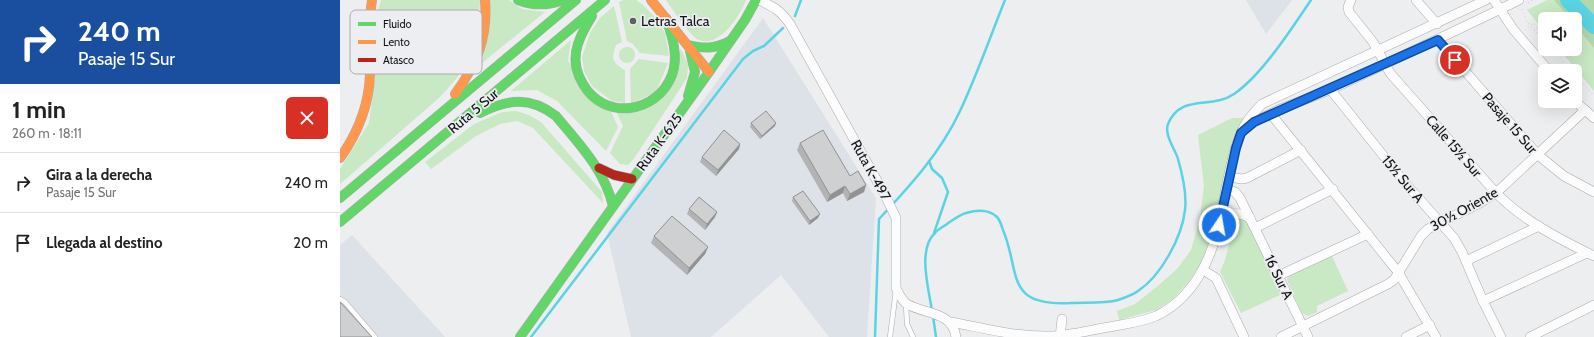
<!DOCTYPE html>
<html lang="es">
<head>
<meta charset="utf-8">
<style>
  body { margin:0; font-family:Cabin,sans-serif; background:#f2f2f2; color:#222; height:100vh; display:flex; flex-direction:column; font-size:15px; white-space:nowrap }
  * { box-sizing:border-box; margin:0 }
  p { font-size:13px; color:#767676 }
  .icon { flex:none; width:22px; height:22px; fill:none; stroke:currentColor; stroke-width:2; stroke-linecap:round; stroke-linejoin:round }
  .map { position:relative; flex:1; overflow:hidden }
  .sheet { display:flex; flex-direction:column; background:#fff; width:340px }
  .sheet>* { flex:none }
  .guide { background:#1a4fa0; color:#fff; overflow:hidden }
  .fabs { position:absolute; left:1198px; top:12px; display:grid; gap:8px }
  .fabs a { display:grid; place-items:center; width:44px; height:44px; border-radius:6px; background:#fff; box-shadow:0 4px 16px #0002; font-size:20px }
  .pin { position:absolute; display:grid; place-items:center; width:34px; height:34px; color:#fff; margin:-17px; border:2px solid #fff; border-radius:50%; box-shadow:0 1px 4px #0007 }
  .me { position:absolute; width:44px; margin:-22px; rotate:12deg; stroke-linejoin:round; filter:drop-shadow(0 0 3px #0008) }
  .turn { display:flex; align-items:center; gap:14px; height:84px; padding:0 12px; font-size:18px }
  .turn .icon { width:52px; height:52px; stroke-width:2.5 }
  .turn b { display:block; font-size:28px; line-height:34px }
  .round { display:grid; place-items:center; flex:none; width:42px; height:42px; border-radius:6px; background:#f2f2f2 }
  .head { display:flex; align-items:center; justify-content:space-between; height:68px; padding:0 12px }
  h1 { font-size:24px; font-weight:700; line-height:30px }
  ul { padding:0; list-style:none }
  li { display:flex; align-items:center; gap:12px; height:60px; padding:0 12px; border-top:1px solid #e0e0e0 }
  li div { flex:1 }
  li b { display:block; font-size:15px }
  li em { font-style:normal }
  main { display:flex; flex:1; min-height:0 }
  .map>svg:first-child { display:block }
</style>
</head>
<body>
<main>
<section class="sheet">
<div class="guide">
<div class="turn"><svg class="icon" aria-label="right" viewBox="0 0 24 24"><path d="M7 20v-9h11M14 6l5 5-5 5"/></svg><div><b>240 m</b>Pasaje 15 Sur</div></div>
</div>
<div class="head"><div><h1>1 min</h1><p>260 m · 18:11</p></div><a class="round" style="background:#d93025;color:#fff"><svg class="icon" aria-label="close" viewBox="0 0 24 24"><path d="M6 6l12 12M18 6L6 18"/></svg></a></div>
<ul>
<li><svg class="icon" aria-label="right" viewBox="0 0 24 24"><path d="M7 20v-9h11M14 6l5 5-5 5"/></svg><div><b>Gira a la derecha</b><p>Pasaje 15 Sur</p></div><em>240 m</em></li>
<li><svg class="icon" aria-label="arrive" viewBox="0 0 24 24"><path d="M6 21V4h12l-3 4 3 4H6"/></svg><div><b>Llegada al destino</b></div><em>20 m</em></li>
</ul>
</section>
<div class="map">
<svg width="1254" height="337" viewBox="0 0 1254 337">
  <rect width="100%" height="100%" fill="#edeef0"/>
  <g fill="#dde2e8">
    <polygon points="906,0 952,0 926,34"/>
    <polygon points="423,18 536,198 527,337 489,337 441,275 371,337 291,337 267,233"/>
    <polygon points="12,235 105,337 0,337 0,245"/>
  </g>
  <g fill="#c9e8c4">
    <path d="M41,0h99c-1,19 -2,40 -10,58 -8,15 -19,27 -30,39l-100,87v-15l29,-46 7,-57 -2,-41z"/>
    <polygon points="150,0 169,0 182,9 205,12 142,63"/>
    <polygon points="284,0 296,0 303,5 313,15 325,33 329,56 300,53 293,44 287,41 279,2"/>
    <path d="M326,0h80c-6,17 -31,54 -52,37 -8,-8 -21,-27 -28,-37z"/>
    <polygon points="1207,0 1214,0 1230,19 1205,19 1205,32 1187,10"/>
    <path d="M274,6l8,36 -6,3c-5,14 -4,18 9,25v33l-13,-2 -20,-15 -8,-15 -2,-14 8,-24 10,-15z"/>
    <polygon points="1226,6 1254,21 1254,91 1219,49 1235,49 1235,25 1249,41"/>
    <polygon points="231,40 228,61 271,112 278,127 266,151 217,101 197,90 171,91"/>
    <circle cx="287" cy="55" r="8"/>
    <polygon points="341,49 348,65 347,78 295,157 288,165 280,164 270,153 283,126 277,113 308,108"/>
    <polygon points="299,59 328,63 316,92 291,104 290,69"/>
    <polygon points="176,111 189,115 201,122 262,192 263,203 193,128 177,121 160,124 136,136 91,169 85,162 134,124 162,112"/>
    <polygon points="892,118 904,118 884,176 871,235 862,262 848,282 834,298 816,310 779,320 777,311 795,304 819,285 838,268 851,250 860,218 864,186 858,135"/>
    <polygon points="899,219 907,222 942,294 901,313 880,272 885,260 895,221"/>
    <polygon points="992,256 1008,291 977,306 977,312 968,316 962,313 947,280 949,276"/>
  </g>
  <polygon fill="#b3d7ad" points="1214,0 1254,0 1254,48 1235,25 1235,19 1230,19"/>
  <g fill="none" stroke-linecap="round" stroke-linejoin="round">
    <g stroke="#5ad3e2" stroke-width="2.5">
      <polyline points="455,16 461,0"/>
      <polyline points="589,161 592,169 602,178 608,192 594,233"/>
      <path d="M592,311c-3,-21 -15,-62 3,-78 3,-4 8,-6 12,-9 6,-4 12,-9 19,-11 10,-3 22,-5 31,4 3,3 5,10 6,13 18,43 1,76 67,73 14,-1 34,1 48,-3 6,-2 15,-5 20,-9 23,-15 44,-54 47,-81 2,-15 -3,-37 -7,-51 -3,-10 -14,-24 -10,-35 13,-31 43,-14 66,-30 28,-19 58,-66 77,-94"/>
      <polyline points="593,316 596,337"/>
      <polyline points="191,337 403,59 413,51 424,46 443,28"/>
      <path d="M535,337l4,-118c31,-33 62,-67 81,-108 17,-36 30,-74 45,-111"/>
    </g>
    <polyline stroke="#5ad3e2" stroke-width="16" points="1228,0 1254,26"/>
    <defs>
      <g id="lane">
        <polyline points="0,299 5,302 35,337"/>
        <polyline points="566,304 567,324 573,337"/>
        <polyline points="550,337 556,290"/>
      </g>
      <g id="street">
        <path d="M419,0c15,7 21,10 31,24l96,173 10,21v70c3,6 6,13 11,16 19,11 45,7 49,33"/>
        <path d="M1011,0l-3,7 1,5 24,30 17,31 106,120c28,28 63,46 98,63"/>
        <polyline points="1076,0 1097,24"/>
        <polyline points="1154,0 1173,29 1209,71"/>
        <polyline points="1098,40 1198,155 1224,176 1254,192"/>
        <polyline points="990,89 1066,184 1114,238 1122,252 1143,301 1161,337"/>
        <polyline points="1235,101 1254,118"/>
        <polyline points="931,114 1058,272 1096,337"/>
        <path d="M905,129c26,-20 60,-28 89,-41 62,-29 124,-58 185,-88"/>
        <polyline points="889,177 902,179 907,178 961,150"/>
        <polyline points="886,189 895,192 900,198 968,337"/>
        <path d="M879,224c8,-14 19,-12 31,-6"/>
        <polyline points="915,228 993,189"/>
        <polyline points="1126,261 1199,226"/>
        <polyline points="863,270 876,278 904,337"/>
        <polyline points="938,276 1028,234"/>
        <polyline points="1143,301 1247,253"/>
        <path d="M611,322c32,6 65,15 98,14 20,0 41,-6 60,-9 16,-3 33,-5 47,-11 36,-17 55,-55 63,-92 6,-28 11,-65 22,-91 4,-11 13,-21 21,-29l224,-104"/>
        <polyline points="720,337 722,319"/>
        <polyline points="941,337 1048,284 1054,280 1081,236 1088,229 1138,204 1156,193 1245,110"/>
        <polyline points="1066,337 1090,325"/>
        <polyline points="1190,337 1254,305"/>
      </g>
      <g id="fast">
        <path d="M178,0c15,6 29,6 45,0"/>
        <path d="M252,16c-7,11 -14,23 -16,36 -2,12 1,22 7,32 21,37 74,30 89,-9 7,-19 0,-39 -6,-57"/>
        <path d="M348,45c16,4 27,4 42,-4"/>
        <polyline points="348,96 355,72 350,51"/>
        <path d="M140,113c28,-14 50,-17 76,3 23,28 48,53 57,90"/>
        <polyline points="0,198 236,0"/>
        <polyline points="0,222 265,0"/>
        <polyline points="180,337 369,72 405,20 416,0"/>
      </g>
      <g id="slow">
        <polyline points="311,0 369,72"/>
        <path d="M115,94c22,-30 33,-56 30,-94"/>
        <path d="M0,158c18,-25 29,-53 30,-84 1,-24 -2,-49 2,-74"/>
      </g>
      <polyline id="jam" points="259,168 274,175 292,179"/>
    </defs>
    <use href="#lane" stroke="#aaaaac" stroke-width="5.5"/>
    <use href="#street" stroke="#aaaaac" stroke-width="10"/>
    <use href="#fast" stroke="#aaaaac" stroke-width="10"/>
    <use href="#slow" stroke="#aaaaac" stroke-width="10"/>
    <use href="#jam" stroke="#aaaaac" stroke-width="10"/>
    <g stroke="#d9dadb" stroke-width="1.5" stroke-dasharray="1 3" stroke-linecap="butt">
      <polyline points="1188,3 1193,0"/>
      <polyline points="1182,9 1187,22 1205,41"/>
      <polyline points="1185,30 1193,23 1205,38"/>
      <polyline points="1212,49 1231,71"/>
      <polyline points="1229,49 1254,71"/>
      <polyline points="1235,75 1254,95"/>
    </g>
    <use href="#lane" stroke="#fcfcfd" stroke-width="4.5"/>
    <use href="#street" stroke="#fcfcfd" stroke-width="9"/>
    <use href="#fast" stroke="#63d668" stroke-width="9"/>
    <use href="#slow" stroke="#ff974d" stroke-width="9"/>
    <use href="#jam" stroke="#b3261e" stroke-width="9"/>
  </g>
  <g fill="#b2b3b4">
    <polygon points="411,123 435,126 420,139 410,127"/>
    <polygon points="460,143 510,176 526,185 524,192 507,201 503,193 487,202 457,150"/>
    <polygon points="400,144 399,149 376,176 360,162 362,157"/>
    <polygon points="453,197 478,218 469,225 452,201"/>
    <polygon points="349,209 377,212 375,217 365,230 347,214"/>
    <polygon points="314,236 368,247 365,254 347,275 311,243"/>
  </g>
  <g fill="#919292">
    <polygon points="436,123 435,126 420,139 422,136"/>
    <polygon points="400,144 399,149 376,176 378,170"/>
    <polygon points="526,185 524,192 507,201 510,194"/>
    <polygon points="505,186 503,193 487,202 490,195"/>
    <polygon points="377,212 375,217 365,230 367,224"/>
    <polygon points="480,214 478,218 469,225 470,221"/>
    <polygon points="368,247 365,254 347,275 349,268"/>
  </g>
  <g fill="#cfd0d1" stroke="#919292">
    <polygon points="426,111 436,123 422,136 411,123"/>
    <polygon points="384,130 400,144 378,170 362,157"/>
    <polygon points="483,130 510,176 518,171 526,185 510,194 505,186 490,195 460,143"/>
    <polygon points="463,191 480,214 470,221 453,197"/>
    <polygon points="359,197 377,212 367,224 349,209"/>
    <polygon points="332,216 368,247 349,268 314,236"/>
    <polygon points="0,302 32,337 0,337"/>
  </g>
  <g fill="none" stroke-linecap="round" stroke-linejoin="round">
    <defs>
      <polyline id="route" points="879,225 896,148 901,133 914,122 1098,40 1115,60"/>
    </defs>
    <use href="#route" stroke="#114b97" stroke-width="10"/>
    <use href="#route" stroke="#1a73e8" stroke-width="7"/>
  </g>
  <circle fill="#5e5f60" stroke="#eceef1" stroke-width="1.5" cx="293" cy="21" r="4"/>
  <g text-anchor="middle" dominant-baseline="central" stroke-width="3.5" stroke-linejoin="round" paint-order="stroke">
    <g font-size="14" fill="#111213" stroke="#eceef1" text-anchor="start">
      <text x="301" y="21">Letras Talca</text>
    </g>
    <g font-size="14" fill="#111213" stroke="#eceef1">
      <text transform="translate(133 111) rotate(-40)">Ruta 5 Sur</text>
      <text transform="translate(1170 123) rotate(49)">Pasaje 15 Sur</text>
      <text transform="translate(319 142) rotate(-54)">Ruta K-625</text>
      <text transform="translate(1114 146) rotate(49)">Calle 15½ Sur</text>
      <text transform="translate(531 170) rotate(61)">Ruta K-497</text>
      <text transform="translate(1063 179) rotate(50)">15½ Sur A</text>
      <text transform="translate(1124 209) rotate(-29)">30½ Oriente</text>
      <text transform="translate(939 277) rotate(64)">16 Sur A</text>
    </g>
  </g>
  <rect x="10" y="10" width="132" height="64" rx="6" fill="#eceef1" stroke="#aaacae" stroke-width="1"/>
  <rect x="18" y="22" width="18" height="4" fill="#63d668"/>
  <rect x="18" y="40" width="18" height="4" fill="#ff974d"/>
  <rect x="18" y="58" width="18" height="4" fill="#b3261e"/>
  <g font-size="11" fill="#111213">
    <text x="43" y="28">Fluido</text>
    <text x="43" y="46">Lento</text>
    <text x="43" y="64">Atasco</text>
  </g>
</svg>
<div class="fabs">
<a><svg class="icon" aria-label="sound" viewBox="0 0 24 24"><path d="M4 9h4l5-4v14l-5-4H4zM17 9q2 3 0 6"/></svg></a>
<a><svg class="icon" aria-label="layers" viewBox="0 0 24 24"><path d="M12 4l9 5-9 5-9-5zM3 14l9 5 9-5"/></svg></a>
</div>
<div class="pin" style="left:1115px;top:60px;background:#d93025"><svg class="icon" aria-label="arrive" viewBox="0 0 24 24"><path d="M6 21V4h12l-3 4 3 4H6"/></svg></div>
<svg class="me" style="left:879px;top:225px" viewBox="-20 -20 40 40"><circle r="17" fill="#1a73e8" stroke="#fff" stroke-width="3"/><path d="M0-11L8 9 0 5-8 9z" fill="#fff"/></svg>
</div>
</main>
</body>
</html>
